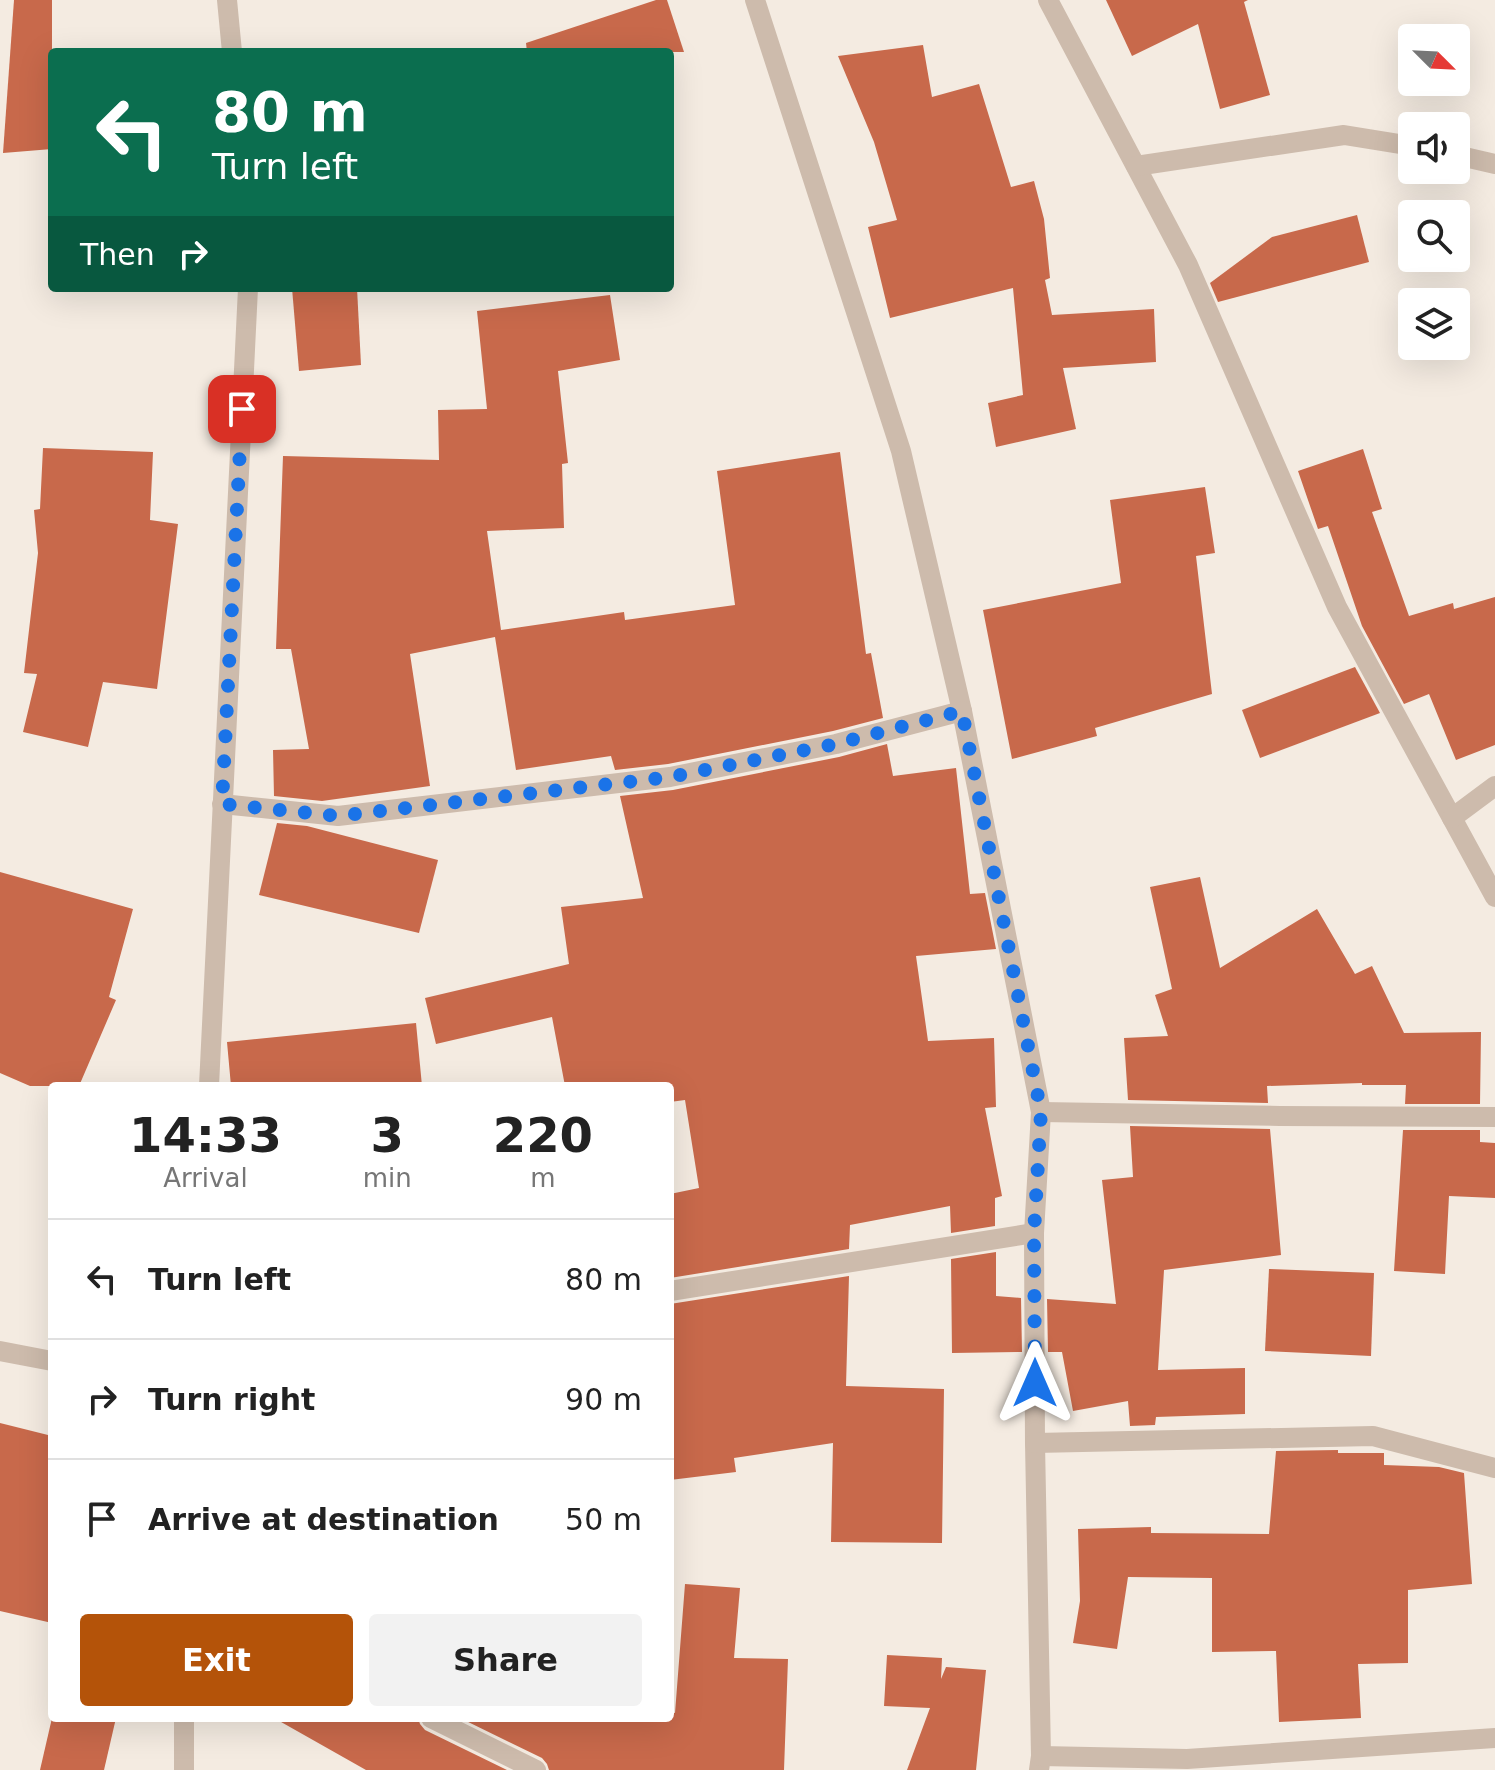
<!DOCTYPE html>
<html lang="en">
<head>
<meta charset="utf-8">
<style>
  body { margin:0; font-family:"DejaVu Sans",sans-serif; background:#f2f2f2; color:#222; height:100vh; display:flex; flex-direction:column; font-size:30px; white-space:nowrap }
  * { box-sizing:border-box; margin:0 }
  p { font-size:26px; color:#767676 }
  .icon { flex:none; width:44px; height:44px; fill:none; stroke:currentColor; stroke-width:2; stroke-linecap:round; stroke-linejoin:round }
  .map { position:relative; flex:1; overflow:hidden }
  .details { position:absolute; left:48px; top:1082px; width:626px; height:640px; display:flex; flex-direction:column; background:#fff; border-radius:8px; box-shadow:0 8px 32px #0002 }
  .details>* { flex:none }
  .hud { position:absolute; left:48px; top:48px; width:626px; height:244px; border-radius:8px; box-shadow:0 8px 32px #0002; background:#0b6e4f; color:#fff; overflow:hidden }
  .needle { width:52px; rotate:114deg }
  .tools { position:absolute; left:1398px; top:24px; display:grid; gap:16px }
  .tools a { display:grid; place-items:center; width:72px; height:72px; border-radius:8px; background:#fff; box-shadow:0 8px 32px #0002; font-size:40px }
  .pin { position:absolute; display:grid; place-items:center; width:68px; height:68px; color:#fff; margin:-34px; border-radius:16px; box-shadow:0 4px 12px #0006 }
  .me { position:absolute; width:88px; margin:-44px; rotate:0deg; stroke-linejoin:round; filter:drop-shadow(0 0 6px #0008) }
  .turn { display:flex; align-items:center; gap:28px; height:168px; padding:0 32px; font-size:36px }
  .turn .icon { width:104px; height:104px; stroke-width:2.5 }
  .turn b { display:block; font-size:56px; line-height:68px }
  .then { display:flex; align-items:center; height:76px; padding:0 32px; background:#0003; gap:16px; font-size:30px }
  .eta { display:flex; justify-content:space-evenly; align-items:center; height:136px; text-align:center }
  .eta b { font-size:48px; font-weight:800; line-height:56px }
  .action { display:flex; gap:16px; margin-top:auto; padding:16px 32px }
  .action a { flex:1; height:92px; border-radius:8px; background:#b45309; color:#fff; font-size:32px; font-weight:800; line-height:92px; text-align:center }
  .action a+a { background:#f2f2f2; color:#222 }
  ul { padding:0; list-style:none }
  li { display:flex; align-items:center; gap:24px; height:120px; padding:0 32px; border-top:2px solid #e0e0e0 }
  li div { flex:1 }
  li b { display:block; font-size:30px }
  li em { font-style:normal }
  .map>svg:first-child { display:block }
</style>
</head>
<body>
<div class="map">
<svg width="1495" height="1770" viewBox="0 0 1495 1770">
  <rect width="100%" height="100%" fill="#f4ebe1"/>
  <g fill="#c8694b">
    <polygon points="14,0 52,0 52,149 3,153"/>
    <polygon points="656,0 667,0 684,52 527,52 526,43"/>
    <polygon points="1106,0 1248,0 1244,2 1270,95 1220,109 1198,24 1132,56"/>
    <polygon points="923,45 932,97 979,84 1011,187 1034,181 1044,219 1050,278 1045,280 1052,315 1154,309 1156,362 1063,368 1076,429 996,447 988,403 1023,395 1013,288 890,318 868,227 897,220 874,142 838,56"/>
    <polygon points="1357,215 1369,262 1218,302 1210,283 1272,237"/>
    <polygon points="292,288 357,288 361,365 299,371"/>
    <polygon points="610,295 620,360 558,371 568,463 562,464 564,528 487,531 501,630 624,612 625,620 735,605 717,471 840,452 866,654 871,653 883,718 833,731 668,764 615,770 611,756 516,770 495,637 410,654 430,786 322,801 274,796 273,750 309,749 291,649 276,649 283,456 439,460 438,410 487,409 477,311"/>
    <polygon points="43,448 153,452 150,520 178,524 157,689 103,682 88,747 23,732 37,674 24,673 38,553 34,510 40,509"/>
    <polygon points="1363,449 1382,509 1372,512 1409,616 1453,603 1454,609 1495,597 1495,745 1456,760 1429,694 1404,704 1362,626 1328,526 1318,529 1298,471"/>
    <polygon points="1205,487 1215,553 1196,556 1212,694 1095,728 1097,736 1012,759 983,610 1121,583 1110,500"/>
    <polygon points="1355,667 1380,713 1260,758 1242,710"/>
    <polygon points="887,744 893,776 956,768 970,894 985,893 996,949 916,956 928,1041 994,1038 996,1107 985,1108 1002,1196 995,1198 995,1226 951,1233 950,1206 850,1225 849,1249 670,1278 670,1194 699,1188 685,1100 670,1102 670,1086 565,1086 552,1017 436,1044 425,998 569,964 561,907 643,898 620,796 673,790 839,757"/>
    <polygon points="277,823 307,826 438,860 419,933 259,895"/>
    <polygon points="0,872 133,909 109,997 116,1000 79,1086 30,1086 0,1073"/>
    <polygon points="1200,877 1220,968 1317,909 1355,974 1372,966 1404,1033 1481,1032 1480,1104 1405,1104 1406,1085 1362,1085 1362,1083 1267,1086 1268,1103 1128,1100 1124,1038 1168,1036 1155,995 1172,989 1150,887"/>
    <polygon points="416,1023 422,1086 231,1086 227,1042"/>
    <polygon points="1130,1126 1270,1129 1281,1255 1164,1270 1158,1370 1245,1368 1245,1414 1156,1417 1155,1425 1130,1426 1128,1401 1073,1411 1062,1352 1048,1352 1047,1299 1116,1304 1102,1180 1133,1177"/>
    <polygon points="1403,1130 1480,1130 1480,1142 1495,1143 1495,1198 1449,1196 1445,1274 1394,1271"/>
    <polygon points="996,1252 996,1296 1021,1298 1022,1352 952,1353 951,1259"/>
    <polygon points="1269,1269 1374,1273 1371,1356 1265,1351"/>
    <polygon points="849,1276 846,1386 944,1389 942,1543 831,1542 833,1443 734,1458 736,1472 670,1480 670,1304"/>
    <polygon points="0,1423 52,1436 52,1623 0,1611"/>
    <polygon points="1338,1450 1338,1453 1384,1453 1384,1465 1439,1467 1464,1473 1472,1584 1408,1590 1408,1663 1358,1664 1361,1718 1279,1722 1276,1651 1212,1652 1212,1578 1128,1577 1117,1649 1073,1643 1080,1601 1078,1529 1151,1527 1151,1533 1269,1534 1276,1451"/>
    <polygon points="685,1584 740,1588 734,1658 788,1659 784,1770 549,1770 547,1764 542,1758 460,1718 670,1718 670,1712 675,1713"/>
    <polygon points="887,1655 942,1658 941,1679 946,1667 986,1670 976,1770 907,1770 930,1708 884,1706"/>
    <polygon points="52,1718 116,1718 104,1770 40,1770"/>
    <polygon points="274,1718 418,1718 420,1724 425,1730 507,1770 366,1770"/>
  </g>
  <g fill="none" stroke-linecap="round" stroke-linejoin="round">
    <g stroke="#cdbbac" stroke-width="20">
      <polyline points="227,0 232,52"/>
      <polyline points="755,0 901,451 962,711 1041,1112 1034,1233 1035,1443 1041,1756 1039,1770"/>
      <polyline points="1048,0 1188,265 1337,607 1495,897"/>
      <polyline points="1456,155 1495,164"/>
      <polyline points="1136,166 1344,135 1412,146"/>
      <polyline points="222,804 338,816 670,777 836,744 962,711"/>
      <polyline points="1452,818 1495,786"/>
      <polyline points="209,1086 248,288"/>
      <polyline points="1041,1112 1280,1116 1495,1117"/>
      <polyline points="670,1291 1034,1233"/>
      <polyline points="0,1351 52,1361"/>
      <polyline points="1035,1443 1373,1436 1495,1468"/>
      <polyline points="431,1718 536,1770"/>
      <polyline points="1041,1756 1187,1759 1495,1738"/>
      <polyline points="184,1770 184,1718"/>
    </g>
  </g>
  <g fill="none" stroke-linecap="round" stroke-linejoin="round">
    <polyline stroke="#1a73e8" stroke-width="14" stroke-dasharray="0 25.2" points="242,409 222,804 338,816 670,777 836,744 962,711 1041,1112 1034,1233 1035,1383"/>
  </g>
</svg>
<div class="tools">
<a><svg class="needle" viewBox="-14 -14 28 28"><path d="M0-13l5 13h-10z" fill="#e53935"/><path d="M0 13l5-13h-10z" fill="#767676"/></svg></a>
<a><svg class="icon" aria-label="sound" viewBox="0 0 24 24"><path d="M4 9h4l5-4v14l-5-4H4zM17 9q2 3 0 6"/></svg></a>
<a><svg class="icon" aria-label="search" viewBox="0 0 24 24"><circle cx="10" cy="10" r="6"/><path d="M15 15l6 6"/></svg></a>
<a><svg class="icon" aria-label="layers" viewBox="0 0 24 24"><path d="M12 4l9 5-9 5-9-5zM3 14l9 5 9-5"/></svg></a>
</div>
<div class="pin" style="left:242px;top:409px;background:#d93025"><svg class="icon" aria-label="arrive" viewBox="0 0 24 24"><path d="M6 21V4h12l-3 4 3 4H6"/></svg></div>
<svg class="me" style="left:1035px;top:1383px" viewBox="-20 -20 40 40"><path d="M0-17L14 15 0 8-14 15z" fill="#1a73e8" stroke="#fff" stroke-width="4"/></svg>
<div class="hud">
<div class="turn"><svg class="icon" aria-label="left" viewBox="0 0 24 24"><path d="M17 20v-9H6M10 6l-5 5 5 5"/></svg><div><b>80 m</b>Turn left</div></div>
<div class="then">Then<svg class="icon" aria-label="right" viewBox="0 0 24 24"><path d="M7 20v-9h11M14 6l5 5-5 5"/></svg></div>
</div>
<section class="details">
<div class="eta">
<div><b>14:33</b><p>Arrival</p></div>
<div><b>3</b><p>min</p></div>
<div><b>220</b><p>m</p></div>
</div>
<ul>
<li><svg class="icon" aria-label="left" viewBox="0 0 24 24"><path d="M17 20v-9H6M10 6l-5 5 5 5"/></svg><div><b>Turn left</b></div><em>80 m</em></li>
<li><svg class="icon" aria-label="right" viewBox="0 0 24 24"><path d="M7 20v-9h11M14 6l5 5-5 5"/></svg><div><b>Turn right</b></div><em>90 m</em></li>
<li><svg class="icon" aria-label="arrive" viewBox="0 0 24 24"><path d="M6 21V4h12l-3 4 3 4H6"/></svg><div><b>Arrive at destination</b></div><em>50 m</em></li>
</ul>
<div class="action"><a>Exit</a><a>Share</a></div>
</section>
</div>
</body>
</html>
